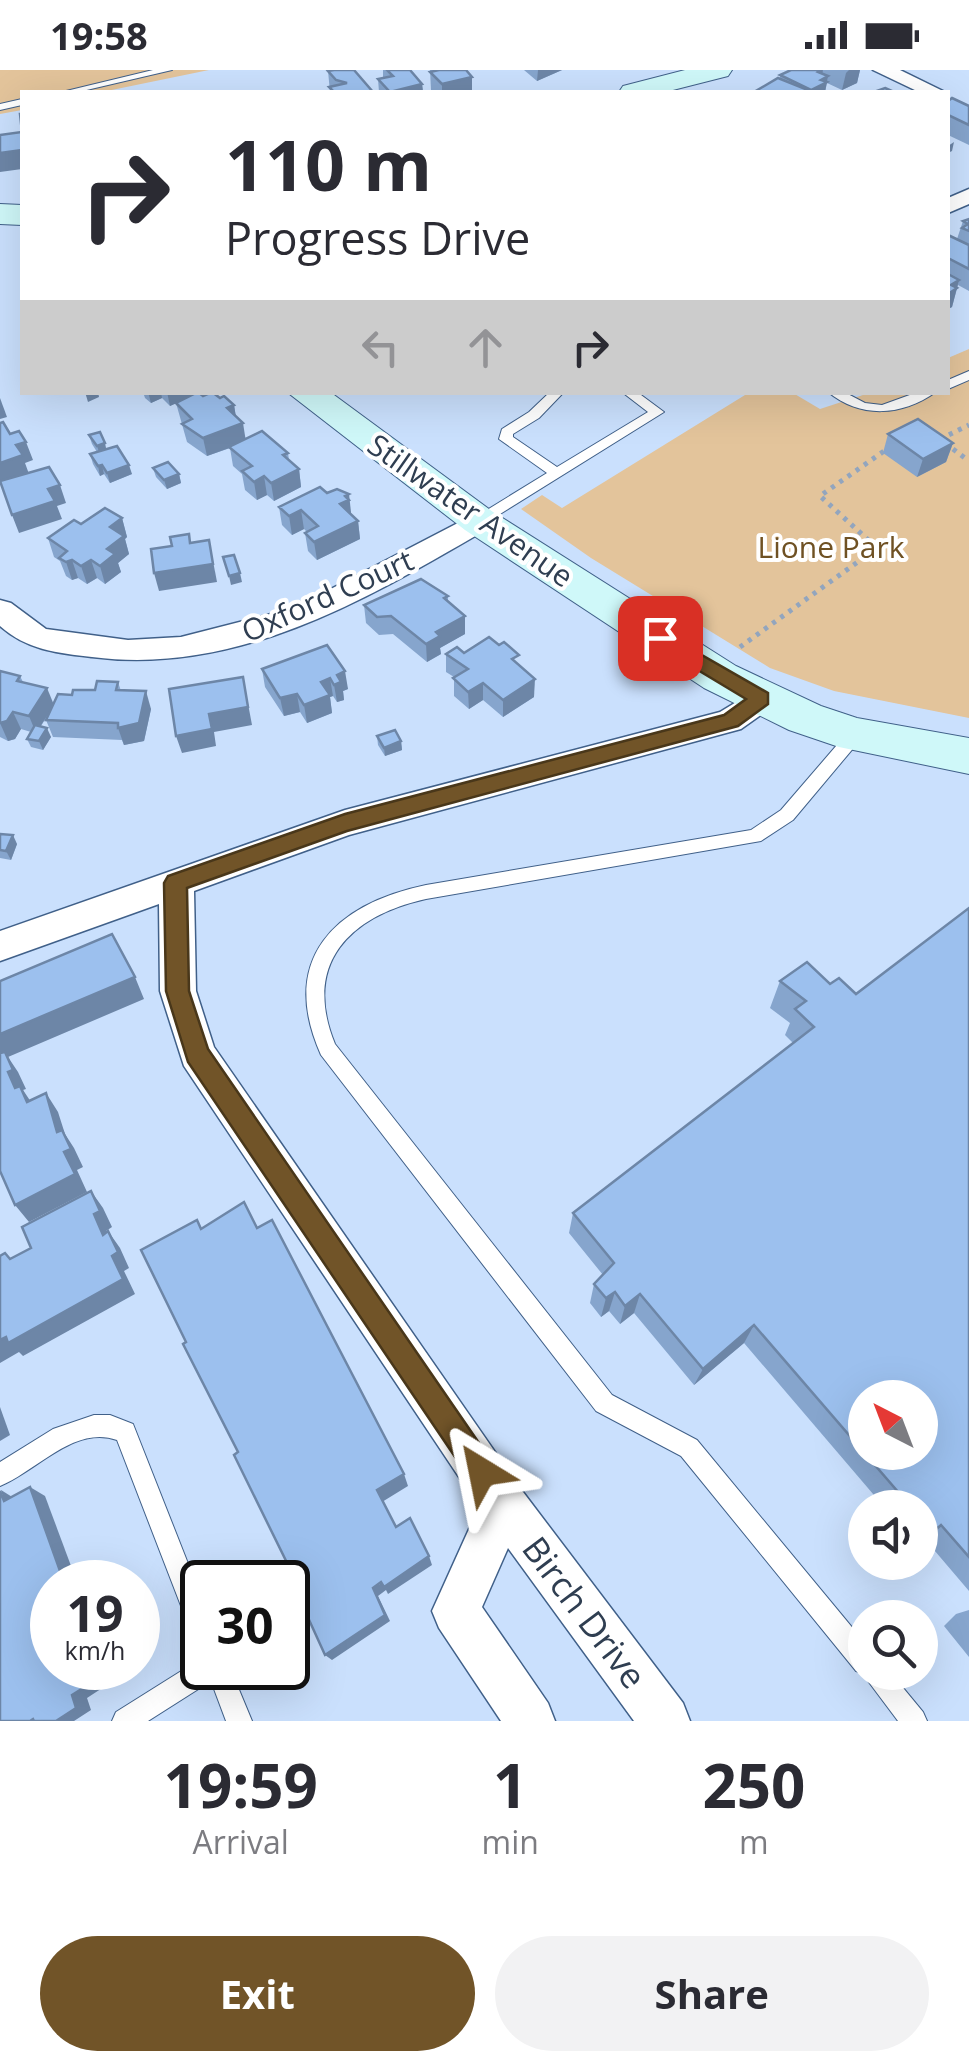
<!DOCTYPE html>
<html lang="en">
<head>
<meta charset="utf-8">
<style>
  body { margin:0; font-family:"Open Sans",sans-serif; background:#f2f2f3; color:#2b2b33; height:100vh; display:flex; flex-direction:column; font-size:38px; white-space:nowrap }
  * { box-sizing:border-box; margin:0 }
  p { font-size:32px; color:#7c7c81 }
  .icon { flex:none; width:55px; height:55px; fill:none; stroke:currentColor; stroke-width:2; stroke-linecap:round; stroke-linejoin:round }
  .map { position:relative; height:1651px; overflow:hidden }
  .drawer { display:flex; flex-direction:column; background:#fff; flex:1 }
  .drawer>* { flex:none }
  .banner { position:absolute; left:20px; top:20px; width:930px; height:305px; border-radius:0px; box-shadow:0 10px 40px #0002; background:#fff; color:#2b2b33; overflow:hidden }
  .needle { width:65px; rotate:318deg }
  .controls { position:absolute; left:848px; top:1310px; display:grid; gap:20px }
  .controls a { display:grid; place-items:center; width:90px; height:90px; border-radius:50%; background:#fff; box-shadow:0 10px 40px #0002; font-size:50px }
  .speed { position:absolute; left:30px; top:1490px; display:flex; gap:20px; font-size:50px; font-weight:700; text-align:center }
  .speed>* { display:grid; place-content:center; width:130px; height:130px; border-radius:50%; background:#fff; box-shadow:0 10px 40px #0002; line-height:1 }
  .speed small { font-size:25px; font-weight:400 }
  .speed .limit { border:5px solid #111; border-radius:15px; background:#fff; color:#111 }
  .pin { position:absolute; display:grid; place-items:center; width:85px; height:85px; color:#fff; margin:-42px; border-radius:20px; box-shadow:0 5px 15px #0006 }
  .me { position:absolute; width:110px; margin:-55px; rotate:325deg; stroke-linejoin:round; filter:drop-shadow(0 0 8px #0008) }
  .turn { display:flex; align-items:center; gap:35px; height:210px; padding:0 40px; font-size:45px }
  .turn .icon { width:130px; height:130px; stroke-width:2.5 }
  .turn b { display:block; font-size:70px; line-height:85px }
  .lanes { display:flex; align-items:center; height:95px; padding:0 40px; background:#0003; justify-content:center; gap:50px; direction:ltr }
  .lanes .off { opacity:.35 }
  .eta { display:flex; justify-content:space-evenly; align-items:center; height:170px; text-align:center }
  .eta b { font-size:60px; font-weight:700; line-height:70px }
  .primary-button { display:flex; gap:20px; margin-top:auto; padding:20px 40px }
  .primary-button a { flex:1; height:115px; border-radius:60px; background:#715428; color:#fff; font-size:40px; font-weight:700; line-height:115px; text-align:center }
  .primary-button a+a { background:#f2f2f3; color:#2b2b33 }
  .status { display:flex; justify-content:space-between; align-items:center; height:70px; padding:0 50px; background:#fff; direction:ltr }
  .status svg { height:28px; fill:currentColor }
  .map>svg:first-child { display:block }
</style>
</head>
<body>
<div class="status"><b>19:58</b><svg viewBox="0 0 49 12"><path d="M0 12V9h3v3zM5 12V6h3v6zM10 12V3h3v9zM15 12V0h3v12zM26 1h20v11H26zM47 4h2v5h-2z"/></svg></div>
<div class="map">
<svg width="969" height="1651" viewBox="0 0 969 1651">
  <rect width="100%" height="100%" fill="#cae0fd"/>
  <g fill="#e3c49b">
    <polygon points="0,0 209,0 102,22 22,22 22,40 0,44"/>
    <polygon points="969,279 969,648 834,621 770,598 591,488 521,439 542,425 562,438 745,325 742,323 793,323 820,339 869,323 948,322 948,288"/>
  </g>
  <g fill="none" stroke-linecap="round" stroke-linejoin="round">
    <defs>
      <g id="lane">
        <polygon points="153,0 172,0 78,22 62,22"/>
        <polygon points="22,29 22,35 0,40 0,34"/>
        <polygon points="969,301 969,310 948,319 948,310"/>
        <polygon points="550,322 564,322 539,348 513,364 513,367 557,397 648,342 622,322 637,322 664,342 484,454 474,454 474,448 547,403 499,369 502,359 529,342"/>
        <path d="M828,322h16l21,11 17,2 36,-13h18c-34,24 -75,27 -108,0z"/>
        <path d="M855,659l8,6 -2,4 -68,81 -32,21 -335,58c-76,17 -124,64 -91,145l277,351 85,45 168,203v29h25l33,40 4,9h-29l-36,-48 -6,-2 -175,-215 -85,-45 -275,-356c-43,-96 14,-151 105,-170l325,-55 30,-20 68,-79z"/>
        <path d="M94,1345h16l23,9 69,175v41l-9,-3 -76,-197c-43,-15 -80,31 -117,46v-24l53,-33z"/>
        <polygon points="202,1588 202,1598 230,1598 252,1651 226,1651 211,1611 148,1651 112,1651 116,1642"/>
      </g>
      <g id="street">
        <polygon points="873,0 900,0 945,22 919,22"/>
        <polygon points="969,119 969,134 948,143 948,128"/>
        <path d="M479,442l10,2 4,7 -4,7c-122,71 -251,148 -397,129 -35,-4 -65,-7 -92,-31v-26l11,3 35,26 82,11 53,-3 94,-24 50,-21z"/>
        <polygon points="761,617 772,621 777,629 772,637 741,659 349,765 194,821 196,921 214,977 520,1418 683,1633 690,1651 634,1651 508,1478 482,1537 548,1633 555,1651 501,1651 439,1558 432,1541 479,1437 184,996 160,921 159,834 0,891 0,861 345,740 720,642"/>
      </g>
      <g id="secondary">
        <polygon points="685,0 732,0 728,6 665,22 619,22 623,16"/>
        <polygon points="0,134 22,135 22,155 0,154"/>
        <polygon points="287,322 330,322 493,442 736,596 821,636 857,648 969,668 969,704 839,677 789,660 704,618 465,460"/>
      </g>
    </defs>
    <use href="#lane" stroke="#406089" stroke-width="2"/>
    <use href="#street" stroke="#406089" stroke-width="3"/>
    <use href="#secondary" stroke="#406089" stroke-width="2"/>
    <g stroke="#92a5be" stroke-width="5" stroke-dasharray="4 6" stroke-linecap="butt">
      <polyline points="940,369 969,355"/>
      <polyline points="945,373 969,391"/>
      <polyline points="740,577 877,478 820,426 887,379"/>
    </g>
    <use href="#lane" fill="#fff" fill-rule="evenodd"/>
    <use href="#street" fill="#fff" fill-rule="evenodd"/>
    <use href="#secondary" fill="#cff8f9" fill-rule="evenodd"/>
  </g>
  <g fill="#86a5cd">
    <polygon points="383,0 410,0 422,14 423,22 379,22 378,9 383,8"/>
    <polygon points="430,0 466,0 472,22 434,22 431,20"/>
    <polygon points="524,0 562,0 537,11"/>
    <polygon points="791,0 860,0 857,13 842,20 827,13 825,22 754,22 780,9 780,5"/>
    <polygon points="328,1 373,22 330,22"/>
    <polygon points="948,31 969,36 969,75 948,65"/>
    <polygon points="969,149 969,221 958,215 952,237 948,239 948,165 957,169 963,151"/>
    <polygon points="143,322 199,322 203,326 220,328 234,335 236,347 246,369 288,383 289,390 299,399 301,417 274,431 267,425 257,430 245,420 242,404 233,396 230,378 207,386 187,372 176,333 170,336 162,328 151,333 145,328"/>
    <polygon points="888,364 953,373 946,392 917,407 883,383"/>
    <polygon points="89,365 106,379 132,404 110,413 104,404 100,406 93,394 90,384 97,382 92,374"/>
    <polygon points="153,398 179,404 181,413 167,419 156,407"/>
    <polygon points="279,437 351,442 350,444 358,451 360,469 317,490 308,481 305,463 307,462 304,459 292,465 282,455"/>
    <polygon points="122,448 127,467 125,469 129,484 118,493 121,502 105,514 97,508 87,514 78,508 72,510 66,506 60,491 54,487 48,468 81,454"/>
    <polygon points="448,526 448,531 465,564 440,578 441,584 427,592 393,564 379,565 366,553 364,535"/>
    <polygon points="327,575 348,619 343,621 344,630 337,632 333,626 330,627 332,643 307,653 300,642 284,646 265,617 262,599"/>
    <polygon points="464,583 518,595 534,627 503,647 483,630 469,639 454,626 454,607 446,602 446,584"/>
    <polygon points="0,601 20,606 23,612 53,634 72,625 95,620 118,612 121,621 151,639 144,671 124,675 122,670 53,667 46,650 48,645 41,656 51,667 43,680 31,677 27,669 31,662 21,659 15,669 8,671 0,667"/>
    <polygon points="377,666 401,671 402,680 385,686 378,675"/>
    <polygon points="0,764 17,774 11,790 0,788"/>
    <polygon points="969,838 969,1521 923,1467 920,1469 920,1438 885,1438 744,1273 694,1315 634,1243 620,1254 609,1241 601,1247 590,1233 594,1214 603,1205 569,1163 573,1143 793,973 785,965 790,953 770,938 780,911 830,914 856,924"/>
    <polygon points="969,1540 969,1587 944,1556 956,1544"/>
  </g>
  <g fill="#6d86a7">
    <polygon points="538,0 562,0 537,11"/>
    <polygon points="823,0 820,16 821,10 828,6 825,22 811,22 818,2"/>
    <polygon points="849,0 860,0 857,13 842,20 846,3"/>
    <polygon points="472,7 472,22 442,22 442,14"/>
    <polygon points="422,14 423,22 395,22"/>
    <polygon points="954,72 952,81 948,83 948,76"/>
    <polygon points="22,80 22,99 0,102 0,83"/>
    <polygon points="959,210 952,237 948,239 948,224 951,215"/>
    <polygon points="85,322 98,322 99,327 88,332"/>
    <polygon points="148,322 161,322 162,328 151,333"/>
    <polygon points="167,322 197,322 197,324 170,336"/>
    <polygon points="0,328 7,347 0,349"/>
    <polygon points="234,335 237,354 227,338"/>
    <polygon points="243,353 246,372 207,386 203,368"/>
    <polygon points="26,372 33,390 25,393 29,404 0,414 0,393 16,375"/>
    <polygon points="105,373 107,383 100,385 97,376"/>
    <polygon points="953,373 946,392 917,407 923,389"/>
    <polygon points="102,395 104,404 100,406 98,396"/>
    <polygon points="129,395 132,404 110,413 107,403"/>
    <polygon points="299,399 301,417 274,431 271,413"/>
    <polygon points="179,404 181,413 167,419 164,410"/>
    <polygon points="264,406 267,425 257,430 254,412"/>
    <polygon points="60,415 66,433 57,436 62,449 19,463 12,445 48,419"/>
    <polygon points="349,424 351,442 351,448 340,434 345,426"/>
    <polygon points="301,440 304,459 292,465 289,446"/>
    <polygon points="122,448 127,467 125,469 129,484 118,493 121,502 105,514 100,496 107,479 110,457"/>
    <polygon points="358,451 360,469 317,490 314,472"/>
    <polygon points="209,470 217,512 159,521 154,503"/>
    <polygon points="72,490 78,508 72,510 66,492"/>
    <polygon points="91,490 97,508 87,514 81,496"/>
    <polygon points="240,503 242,512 231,515 229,506"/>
    <polygon points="465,546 465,564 440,578 441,584 427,592 426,574 436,562"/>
    <polygon points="345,601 348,619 343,621 344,630 337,632 334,615 337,605"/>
    <polygon points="243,607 252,655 214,662 216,676 182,683 176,666 209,644"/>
    <polygon points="330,608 333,626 330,627 332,643 307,653 304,635 321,612"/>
    <polygon points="535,609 534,627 503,647 503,630"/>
    <polygon points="483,613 483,630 469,639 468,622"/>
    <polygon points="47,618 54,635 36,663 29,646"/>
    <polygon points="146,621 151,639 144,671 124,675 118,658"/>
    <polygon points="297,624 300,642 284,646 280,628"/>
    <polygon points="13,642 21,659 15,669 8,671 0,653"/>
    <polygon points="47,658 51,667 43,680 39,671"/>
    <polygon points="401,671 402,680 385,686 384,678"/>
    <polygon points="13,765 17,774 11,790 6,781"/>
    <polygon points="135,907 144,929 8,987 18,1002 26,1019 23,1020 33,1035 40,1051 15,1018 0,984 0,964"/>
    <polygon points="46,1023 58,1042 65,1064 74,1078 83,1097 77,1100 87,1122 29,1152 15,1135 57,1062"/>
    <polygon points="91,1121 103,1138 112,1157 106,1161 115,1181 103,1165 94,1144"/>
    <polygon points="108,1161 120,1178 129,1198 124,1201 135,1224 23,1286 19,1282 0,1293 0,1270 112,1186"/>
    <polygon points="615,1222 609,1241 601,1247 606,1228"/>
    <polygon points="640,1224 634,1243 620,1254 625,1236"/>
    <polygon points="754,1255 744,1273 694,1315 703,1299"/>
    <polygon points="0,1337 10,1365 0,1371"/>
    <polygon points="404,1404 408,1416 382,1432 377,1420"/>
    <polygon points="30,1417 45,1426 77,1512 64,1512"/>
    <polygon points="1,1420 17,1430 4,1431"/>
    <polygon points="429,1486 432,1495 388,1524 386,1520 378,1526 390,1551 332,1590 325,1585 373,1518"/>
    <polygon points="95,1598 108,1598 113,1611 87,1628 91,1640 74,1651 56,1651 72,1625"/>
  </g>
  <g fill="#9cc0ee" stroke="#6d86a7" stroke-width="2.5" fill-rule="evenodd">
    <polygon points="334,0 354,0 373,22 334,22 329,17 347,13 336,10 328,1"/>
    <polygon points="387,0 410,0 422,14 390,22 378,9 393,6"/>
    <polygon points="439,0 466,0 472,7 442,14 430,2"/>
    <polygon points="791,0 821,0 818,2 828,6 821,10 827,12 811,20 780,5"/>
    <polygon points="778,8 813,22 754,22"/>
    <polygon points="885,18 894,22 874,22"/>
    <polygon points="952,28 969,36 969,55 948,45 948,31"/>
    <polygon points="20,44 22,44 22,80 0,83 0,65 22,62"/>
    <polygon points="969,149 969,161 962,158 968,154 963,151"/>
    <polygon points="948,165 969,175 969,199 948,188"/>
    <polygon points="948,204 959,210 951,215 957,218 948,224"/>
    <polygon points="198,322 203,326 212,322 220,328 224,326 234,335 227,338 243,353 203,368 182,354 192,349 176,333"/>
    <polygon points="918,349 953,373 923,389 888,364"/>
    <polygon points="3,352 10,364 19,361 26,372 16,375 23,385 0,393 0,353"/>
    <polygon points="262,361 288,383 283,385 299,399 271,413 264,406 254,412 242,401 252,396 229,377"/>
    <polygon points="100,362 105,373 97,376 89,365"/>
    <polygon points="117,376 129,395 107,403 102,395 98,396 90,384"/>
    <polygon points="168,392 179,404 164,410 153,398"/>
    <polygon points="49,397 60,415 48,419 55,431 12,445 0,411"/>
    <polygon points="320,417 327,423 337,419 349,424 345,426 349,430 340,434 358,451 314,472 305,463 318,456 301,440 289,446 279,437"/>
    <polygon points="105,438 122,448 110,457 124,466 107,479 115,484 100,496 91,490 81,496 72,490 66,492 59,488 67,481 48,468 74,450 81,454"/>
    <polygon points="189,464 190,473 209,470 213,494 154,503 151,479 172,476 170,467"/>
    <polygon points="234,485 240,503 229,506 223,487"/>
    <polygon points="421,509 448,526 444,528 465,546 436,562 440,566 426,574 391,546 377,547 364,535"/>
    <polygon points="489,567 499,575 504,572 519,585 512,589 535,609 503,630 483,613 468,622 453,608 468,599 446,584 457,577 464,583"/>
    <polygon points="327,575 345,601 337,605 341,612 334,615 330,608 321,612 330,625 304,635 297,624 280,628 262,599"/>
    <polygon points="0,601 20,606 17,611 47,618 29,646 13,642 7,651 0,653"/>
    <polygon points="243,607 248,637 209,644 212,659 176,666 169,619"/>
    <polygon points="97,611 118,612 116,620 146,621 139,653 118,658 118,653 46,650 58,624 72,625 73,620 95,620"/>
    <polygon points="35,655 47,658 39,671 27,669"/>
    <polygon points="395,660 401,671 384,678 377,666"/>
    <polygon points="0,764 13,765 6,781 0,780"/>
    <path d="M969,838v649l-28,-32 -8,7 -13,-15v-9h-8l-158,-183 -51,44 -63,-75 -15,12 -10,-14 -9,6 -12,-14 20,-21 -41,-50 241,-186 -19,-18 11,-8 -26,-20 27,-19 23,22 9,-6 17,16zM865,1328h55v54h-55z"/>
    <polygon points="112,864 135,907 0,964 0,911"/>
    <polygon points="5,982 13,1000 8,1002 15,1018 20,1016 27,1032 46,1023 57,1062 62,1060 71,1079 64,1082 75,1104 15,1135 0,1101 0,983"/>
    <polygon points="91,1121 100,1141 94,1144 103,1165 108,1161 118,1182 112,1186 123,1209 8,1273 6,1267 0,1270 0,1186 5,1183 10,1189 31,1178 22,1157"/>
    <polygon points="244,1132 257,1158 272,1150 298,1200 404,1404 377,1420 396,1457 410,1448 429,1486 384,1517 381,1512 373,1518 385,1545 325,1585 290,1508 293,1505 234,1385 238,1382 183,1274 186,1272 141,1180 197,1150 201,1159"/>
    <polygon points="30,1417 64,1512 52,1512 52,1598 95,1598 99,1608 72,1625 76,1638 56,1651 34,1651 33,1649 30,1651 0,1651 0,1421 4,1431"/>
  </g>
  <polygon fill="#715428" stroke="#49371a" stroke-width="2.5" points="660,561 768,623 768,634 738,656 347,761 187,818 189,921 208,979 492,1392 497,1402 492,1412 482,1417 472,1412 188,992 166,921 164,813 168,806 345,744 724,645 746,629 653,573 653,563"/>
  <g text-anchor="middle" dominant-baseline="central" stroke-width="8" stroke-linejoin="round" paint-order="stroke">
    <g font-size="30" fill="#2f3e51" stroke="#fff">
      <text transform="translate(471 440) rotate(35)">Stillwater Avenue</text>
      <text transform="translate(327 525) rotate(-24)">Oxford Court</text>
    </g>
    <g font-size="30" fill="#6f5123" stroke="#fff">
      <text x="831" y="476">Lione Park</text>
    </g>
    <g font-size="35" fill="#2f3e51" stroke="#fff">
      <text transform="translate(585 1542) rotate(53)">Birch Drive</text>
    </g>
  </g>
</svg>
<div class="controls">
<a><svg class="needle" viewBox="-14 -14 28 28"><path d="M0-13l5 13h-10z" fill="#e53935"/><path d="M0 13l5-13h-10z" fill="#7c7c81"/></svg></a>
<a><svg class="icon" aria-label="sound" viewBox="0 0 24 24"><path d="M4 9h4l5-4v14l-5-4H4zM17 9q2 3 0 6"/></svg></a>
<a><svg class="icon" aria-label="search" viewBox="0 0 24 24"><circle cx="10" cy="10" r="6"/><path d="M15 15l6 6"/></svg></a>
</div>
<div class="speed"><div>19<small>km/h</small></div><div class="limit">30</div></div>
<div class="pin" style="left:660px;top:568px;background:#d93025"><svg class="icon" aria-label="arrive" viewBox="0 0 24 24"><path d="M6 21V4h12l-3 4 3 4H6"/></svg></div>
<svg class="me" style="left:482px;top:1402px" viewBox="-20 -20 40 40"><path d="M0-17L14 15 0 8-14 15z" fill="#715428" stroke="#fff" stroke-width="4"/></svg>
<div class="banner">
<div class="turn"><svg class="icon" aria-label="right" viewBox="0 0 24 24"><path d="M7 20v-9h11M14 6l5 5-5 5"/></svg><div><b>110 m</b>Progress Drive</div></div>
<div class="lanes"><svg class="icon off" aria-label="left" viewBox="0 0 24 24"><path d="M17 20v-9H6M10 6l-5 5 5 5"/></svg><svg class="icon off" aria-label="ahead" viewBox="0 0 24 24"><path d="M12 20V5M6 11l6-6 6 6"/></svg><svg class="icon" aria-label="right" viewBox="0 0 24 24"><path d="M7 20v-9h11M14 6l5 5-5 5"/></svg></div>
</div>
</div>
<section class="drawer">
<div class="eta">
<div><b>19:59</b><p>Arrival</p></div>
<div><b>1</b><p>min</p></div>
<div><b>250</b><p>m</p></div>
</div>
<div class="primary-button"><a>Exit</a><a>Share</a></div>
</section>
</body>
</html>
